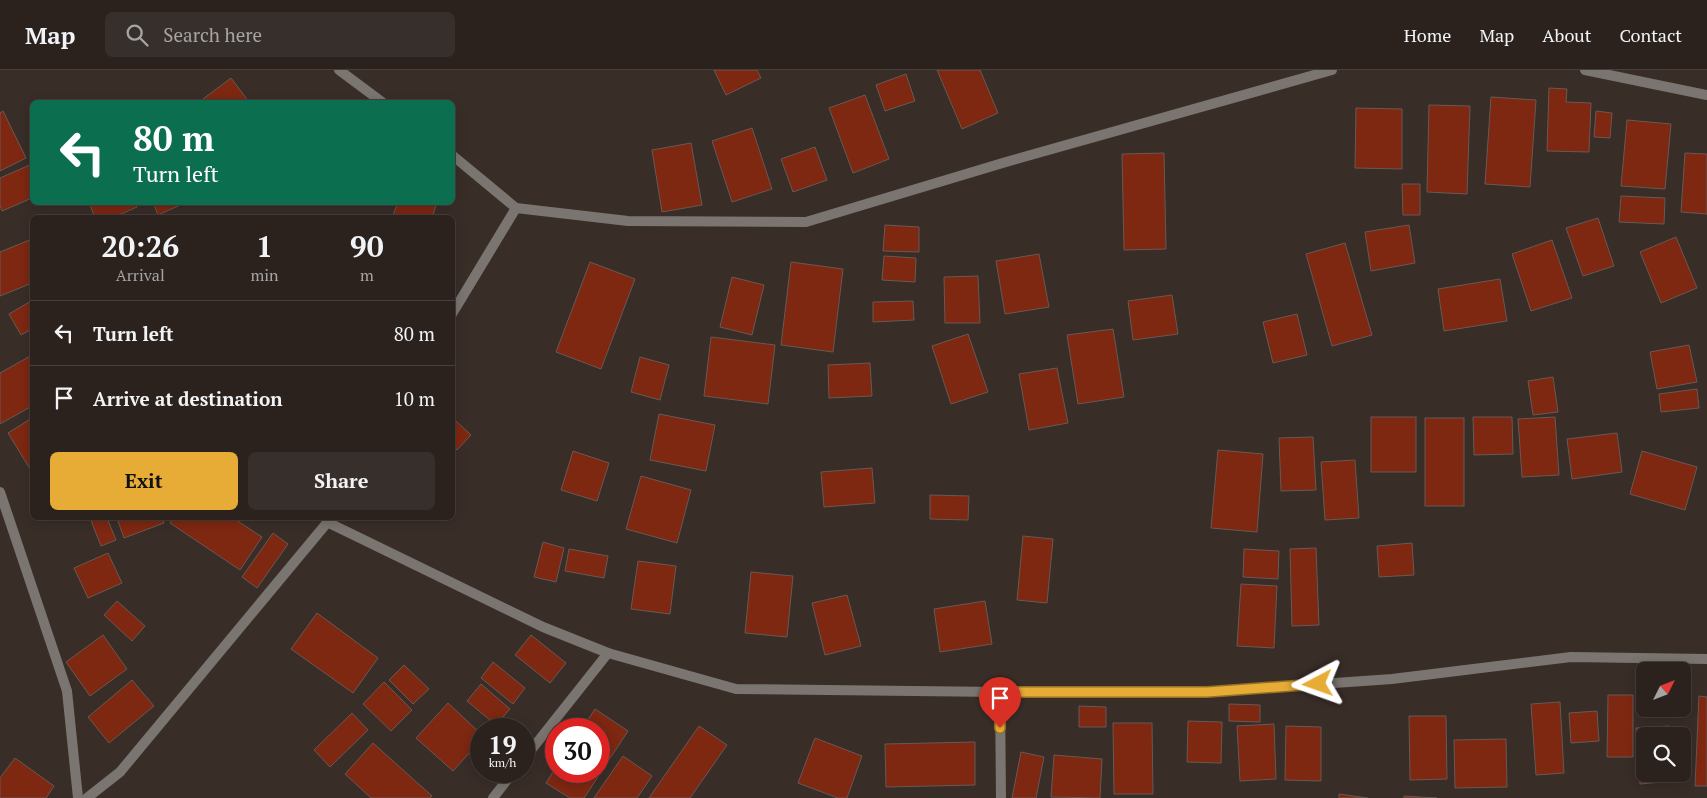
<!DOCTYPE html>
<html lang="en">
<head>
<meta charset="utf-8">
<style>
  body { margin:0; font-family:"PT Serif",serif; background:#372f2b; color:#f1f3f6; height:100vh; display:flex; flex-direction:column; font-size:19px; white-space:nowrap }
  * { box-sizing:border-box; margin:0 }
  p { font-size:16px; color:#a6a4a4 }
  .icon { flex:none; width:28px; height:28px; fill:none; stroke:currentColor; stroke-width:2; stroke-linecap:round; stroke-linejoin:round }
  .map { position:relative; flex:1; overflow:hidden }
  .side { position:absolute; left:30px; top:145px; width:425px; height:305px; display:flex; flex-direction:column; background:#2b221e; border-radius:8px; box-shadow:0 2px 12px #0003,0 0 0 1px #473f3c }
  .side>* { flex:none }
  .guide { position:absolute; left:30px; top:30px; width:425px; height:105px; border-radius:8px; box-shadow:0 2px 12px #0003,0 0 0 1px #473f3c; background:#0b6e4f; color:#fff; overflow:hidden }
  .needle { width:32px; rotate:48deg }
  .buttons { position:absolute; left:1636px; top:592px; display:grid; gap:10px }
  .buttons a { display:grid; place-items:center; width:55px; height:55px; border-radius:8px; background:#2b221e; box-shadow:0 2px 12px #0003,0 0 0 1px #473f3c; font-size:25px }
  .speed { position:absolute; left:470px; top:648px; display:flex; gap:10px; font-size:25px; font-weight:700; text-align:center }
  .speed>* { display:grid; place-content:center; width:65px; height:65px; border-radius:50%; background:#2b221e; box-shadow:0 2px 12px #0003,0 0 0 1px #473f3c; line-height:1 }
  .speed small { font-size:12px; font-weight:400 }
  .speed .limit { border:8px solid #d22; background:#fff; color:#111 }
  .pin { position:absolute; display:grid; place-items:center; width:42px; height:42px; color:#fff; margin:-51px -21px; border-radius:50% 50% 50% 0; rotate:-45deg; box-shadow:0 0 5px #0007 }
  .pin .icon { rotate:45deg }
  .me { position:absolute; width:55px; margin:-28px; rotate:266deg; stroke-linejoin:round; filter:drop-shadow(0 0 4px #0008) }
  .turn { display:flex; align-items:center; gap:18px; height:105px; padding:0 20px; font-size:22px }
  .turn .icon { width:65px; height:65px; stroke-width:2.5 }
  .turn b { display:block; font-size:35px; line-height:42px }
  .eta { display:flex; justify-content:space-evenly; align-items:center; height:85px; text-align:center }
  .eta b { font-size:30px; font-weight:800; line-height:35px }
  .primary-button { display:flex; gap:10px; margin-top:auto; padding:10px 20px }
  .primary-button a { flex:1; height:58px; border-radius:8px; background:#e6ac36; color:#111; font-size:20px; font-weight:800; line-height:58px; text-align:center }
  .primary-button a+a { background:#372f2b; color:#f1f3f6 }
  ul { padding:0; list-style:none }
  li { display:flex; align-items:center; gap:15px; height:65px; padding:0 20px; border-top:1px solid #473f3c }
  li div { flex:1 }
  li b { display:block; font-size:19px }
  li em { font-style:normal }
  header { display:flex; align-items:center; gap:30px; box-sizing:border-box; height:70px; padding:0 25px; background:#2b221e; border-bottom:1px solid #473f3c }
  header strong { font-size:24px }
  nav { display:flex; gap:28px; margin-inline-start:auto; font-size:18px }
  .search { width:350px; height:45px; background:#372f2b; display:flex; align-items:center; gap:12px; box-sizing:border-box; padding:0 18px; border-radius:8px; color:#a6a4a4; font-size:19px }
  .map>svg:first-child { display:block }
</style>
</head>
<body>
<header>
<strong>Map</strong>
<div class="search"><svg class="icon" aria-label="search" viewBox="0 0 24 24"><circle cx="10" cy="10" r="6"/><path d="M15 15l6 6"/></svg>Search here</div>
<nav><a>Home</a><a>Map</a><a>About</a><a>Contact</a></nav>
</header>
<div class="map">
<svg width="1707" height="728" viewBox="0 0 1707 728">
  <rect width="100%" height="100%" fill="#392d28"/>
  <g fill="#7e2711" stroke="#685955">
    <polygon points="714,0 757,0 761,8 726,25"/>
    <polygon points="937,0 980,0 998,43 962,59"/>
    <polygon points="906,4 915,31 885,41 876,15"/>
    <polygon points="231,8 249,32 199,32"/>
    <polygon points="1549,18 1567,19 1566,32 1591,33 1589,82 1547,81"/>
    <polygon points="865,25 889,89 853,103 829,38"/>
    <polygon points="1491,27 1536,30 1530,117 1485,114"/>
    <polygon points="1429,35 1470,36 1467,124 1427,122"/>
    <polygon points="1356,38 1402,39 1402,99 1355,98"/>
    <polygon points="3,41 26,88 0,101 0,43"/>
    <polygon points="1596,41 1612,43 1610,68 1594,67"/>
    <polygon points="1627,50 1671,54 1665,119 1621,116"/>
    <polygon points="752,58 772,119 732,132 712,71"/>
    <polygon points="691,73 702,135 662,142 652,80"/>
    <polygon points="815,77 827,110 793,122 781,89"/>
    <polygon points="1164,83 1166,179 1124,180 1122,84"/>
    <polygon points="1685,83 1707,84 1707,144 1681,142"/>
    <polygon points="32,94 32,128 2,141 0,136 0,108"/>
    <polygon points="1402,114 1420,114 1420,145 1403,145"/>
    <polygon points="1621,126 1665,128 1664,154 1619,152"/>
    <polygon points="89,132 135,132 137,137 112,148 95,148"/>
    <polygon points="153,132 187,132 158,145"/>
    <polygon points="398,132 437,132 432,148 392,148"/>
    <polygon points="1598,148 1614,196 1583,206 1566,158"/>
    <polygon points="885,155 919,157 919,182 883,181"/>
    <polygon points="1409,155 1415,193 1371,201 1365,162"/>
    <polygon points="1676,167 1697,218 1661,233 1640,182"/>
    <polygon points="32,169 32,213 0,226 0,182"/>
    <polygon points="1552,170 1572,228 1531,241 1512,184"/>
    <polygon points="1345,173 1372,265 1332,276 1306,184"/>
    <polygon points="1039,184 1049,237 1005,244 996,191"/>
    <polygon points="884,186 916,188 915,212 882,210"/>
    <polygon points="590,192 635,209 601,299 556,282"/>
    <polygon points="791,192 843,199 833,282 781,275"/>
    <polygon points="978,206 980,253 945,253 944,207"/>
    <polygon points="732,207 764,215 752,265 720,257"/>
    <polygon points="1500,209 1507,251 1444,261 1438,219"/>
    <polygon points="1172,225 1178,264 1133,270 1128,231"/>
    <polygon points="31,231 32,234 32,259 21,265 9,244"/>
    <polygon points="913,231 914,250 873,252 873,232"/>
    <polygon points="1297,244 1307,285 1273,293 1263,252"/>
    <polygon points="1113,259 1124,327 1078,334 1067,265"/>
    <polygon points="968,264 988,322 951,334 932,276"/>
    <polygon points="711,267 775,275 768,334 704,326"/>
    <polygon points="1689,275 1697,312 1657,319 1650,282"/>
    <polygon points="32,285 32,336 0,354 0,303"/>
    <polygon points="640,287 669,295 660,330 631,322"/>
    <polygon points="870,293 872,326 829,328 828,295"/>
    <polygon points="1057,298 1068,353 1029,360 1019,304"/>
    <polygon points="1553,307 1558,342 1533,345 1528,311"/>
    <polygon points="1697,319 1699,338 1661,342 1659,324"/>
    <polygon points="659,344 715,355 706,401 650,390"/>
    <rect x="1371" y="347" width="45" height="55"/>
    <polygon points="1473,347 1512,347 1513,384 1474,385"/>
    <polygon points="1555,347 1559,405 1522,407 1518,349"/>
    <polygon points="32,348 32,398 30,399 8,363"/>
    <rect x="1425" y="348" width="39" height="88"/>
    <polygon points="455,350 471,365 457,380 452,375 452,353"/>
    <polygon points="1617,363 1622,402 1572,409 1567,369"/>
    <polygon points="1313,367 1316,420 1281,421 1279,368"/>
    <polygon points="1218,380 1263,384 1257,462 1211,458"/>
    <polygon points="573,381 609,393 597,431 561,420"/>
    <polygon points="1642,381 1697,397 1685,440 1630,424"/>
    <polygon points="1355,390 1359,448 1325,450 1321,392"/>
    <polygon points="872,398 875,433 824,437 821,402"/>
    <polygon points="641,406 691,420 677,473 626,459"/>
    <polygon points="930,425 969,426 968,450 930,449"/>
    <polygon points="90,448 107,448 116,470 101,476"/>
    <polygon points="117,448 162,448 164,453 124,468"/>
    <polygon points="173,448 233,448 262,467 240,500 170,453"/>
    <polygon points="273,463 288,474 257,518 242,507"/>
    <polygon points="1023,466 1053,469 1047,533 1017,530"/>
    <polygon points="543,472 564,478 556,512 534,507"/>
    <polygon points="1412,473 1414,505 1379,507 1377,476"/>
    <polygon points="1316,478 1319,555 1292,556 1290,479"/>
    <polygon points="569,479 608,486 604,508 565,501"/>
    <polygon points="1244,479 1279,481 1278,509 1243,507"/>
    <polygon points="108,483 122,513 88,528 74,498"/>
    <polygon points="638,491 676,496 670,544 631,539"/>
    <polygon points="751,502 793,506 787,567 745,563"/>
    <polygon points="1241,514 1277,516 1274,578 1237,576"/>
    <polygon points="847,525 861,576 825,585 812,533"/>
    <polygon points="117,531 145,556 132,571 104,545"/>
    <polygon points="985,531 992,574 940,582 934,539"/>
    <polygon points="317,543 378,588 353,623 291,579"/>
    <polygon points="103,565 127,599 90,626 66,592"/>
    <polygon points="531,565 566,593 550,613 515,585"/>
    <polygon points="493,592 525,618 513,634 481,608"/>
    <polygon points="404,595 429,619 413,634 389,610"/>
    <polygon points="132,610 154,636 109,673 88,647"/>
    <polygon points="384,612 412,640 391,661 363,634"/>
    <polygon points="481,614 510,639 496,655 467,631"/>
    <polygon points="1608,625 1633,625 1633,687 1607,687"/>
    <polygon points="1699,626 1707,627 1707,716 1695,716"/>
    <polygon points="1560,632 1564,703 1536,705 1531,634"/>
    <polygon points="448,633 481,664 481,670 453,701 416,668"/>
    <polygon points="1229,634 1260,635 1260,652 1229,651"/>
    <polygon points="1079,636 1106,637 1106,657 1079,657"/>
    <polygon points="595,639 628,661 584,728 570,728 546,713 556,697 556,701 599,701 599,659 582,659"/>
    <polygon points="1597,641 1599,671 1571,673 1569,643"/>
    <polygon points="352,643 368,660 330,697 314,680"/>
    <polygon points="1409,646 1446,646 1447,709 1410,710"/>
    <polygon points="1188,651 1222,652 1221,693 1187,692"/>
    <polygon points="1113,653 1152,653 1153,724 1114,724"/>
    <polygon points="1274,654 1276,709 1240,711 1237,656"/>
    <polygon points="699,656 727,675 690,728 649,728"/>
    <polygon points="1286,656 1321,657 1321,711 1285,710"/>
    <polygon points="1669,656 1670,666 1645,666 1645,704 1672,704 1673,711 1640,714 1636,658"/>
    <polygon points="815,668 862,686 847,728 838,728 798,713"/>
    <polygon points="1506,669 1507,717 1455,718 1454,670"/>
    <polygon points="975,672 975,715 886,717 885,674"/>
    <polygon points="373,673 432,726 430,728 371,728 345,704"/>
    <polygon points="1021,682 1044,687 1036,728 1012,728"/>
    <polygon points="1054,685 1102,689 1100,728 1051,727"/>
    <polygon points="623,686 652,706 637,728 594,728"/>
    <polygon points="15,688 54,716 46,728 0,728 0,708"/>
    <polygon points="1339,724 1368,728 1339,728"/>
    <polygon points="1404,726 1437,728 1404,728"/>
  </g>
  <g fill="none" stroke-linecap="round" stroke-linejoin="round">
    <g stroke="#7a7570" stroke-width="10">
      <polyline points="339,0 382,32"/>
      <polyline points="1585,0 1707,25"/>
      <polyline points="452,85 516,138 452,244"/>
      <polyline points="516,138 628,151 806,152 1006,92 1332,0"/>
      <polyline points="0,422 67,621 78,728"/>
      <polyline points="329,453 543,557 608,583 736,619 1000,622 1207,622 1392,609 1571,587 1707,589"/>
      <polyline points="1000,622 1001,728"/>
      <polyline points="524,689 608,583"/>
      <polyline points="87,728 120,702 331,448"/>
      <polyline points="493,728 514,701"/>
    </g>
  </g>
  <g fill="none" stroke-linecap="round" stroke-linejoin="round">
    <defs>
      <polyline id="route" points="1000,658 1000,622 1207,622 1318,614"/>
    </defs>
    <use href="#route" stroke="#967023" stroke-width="12"/>
    <use href="#route" stroke="#e6ac36" stroke-width="9"/>
  </g>
</svg>
<div class="buttons">
<a><svg class="needle" viewBox="-14 -14 28 28"><path d="M0-13l5 13h-10z" fill="#e53935"/><path d="M0 13l5-13h-10z" fill="#a6a4a4"/></svg></a>
<a><svg class="icon" aria-label="search" viewBox="0 0 24 24"><circle cx="10" cy="10" r="6"/><path d="M15 15l6 6"/></svg></a>
</div>
<div class="speed"><div>19<small>km/h</small></div><div class="limit">30</div></div>
<div class="pin" style="left:1000px;top:658px;background:#d93025"><svg class="icon" aria-label="arrive" viewBox="0 0 24 24"><path d="M6 21V4h12l-3 4 3 4H6"/></svg></div>
<svg class="me" style="left:1318px;top:614px" viewBox="-20 -20 40 40"><path d="M0-17L14 15 0 8-14 15z" fill="#e6ac36" stroke="#fff" stroke-width="4"/></svg>
<div class="guide">
<div class="turn"><svg class="icon" aria-label="left" viewBox="0 0 24 24"><path d="M17 20v-9H6M10 6l-5 5 5 5"/></svg><div><b>80 m</b>Turn left</div></div>
</div>
<section class="side">
<div class="eta">
<div><b>20:26</b><p>Arrival</p></div>
<div><b>1</b><p>min</p></div>
<div><b>90</b><p>m</p></div>
</div>
<ul>
<li><svg class="icon" aria-label="left" viewBox="0 0 24 24"><path d="M17 20v-9H6M10 6l-5 5 5 5"/></svg><div><b>Turn left</b></div><em>80 m</em></li>
<li><svg class="icon" aria-label="arrive" viewBox="0 0 24 24"><path d="M6 21V4h12l-3 4 3 4H6"/></svg><div><b>Arrive at destination</b></div><em>10 m</em></li>
</ul>
<div class="primary-button"><a>Exit</a><a>Share</a></div>
</section>
</div>
</body>
</html>
